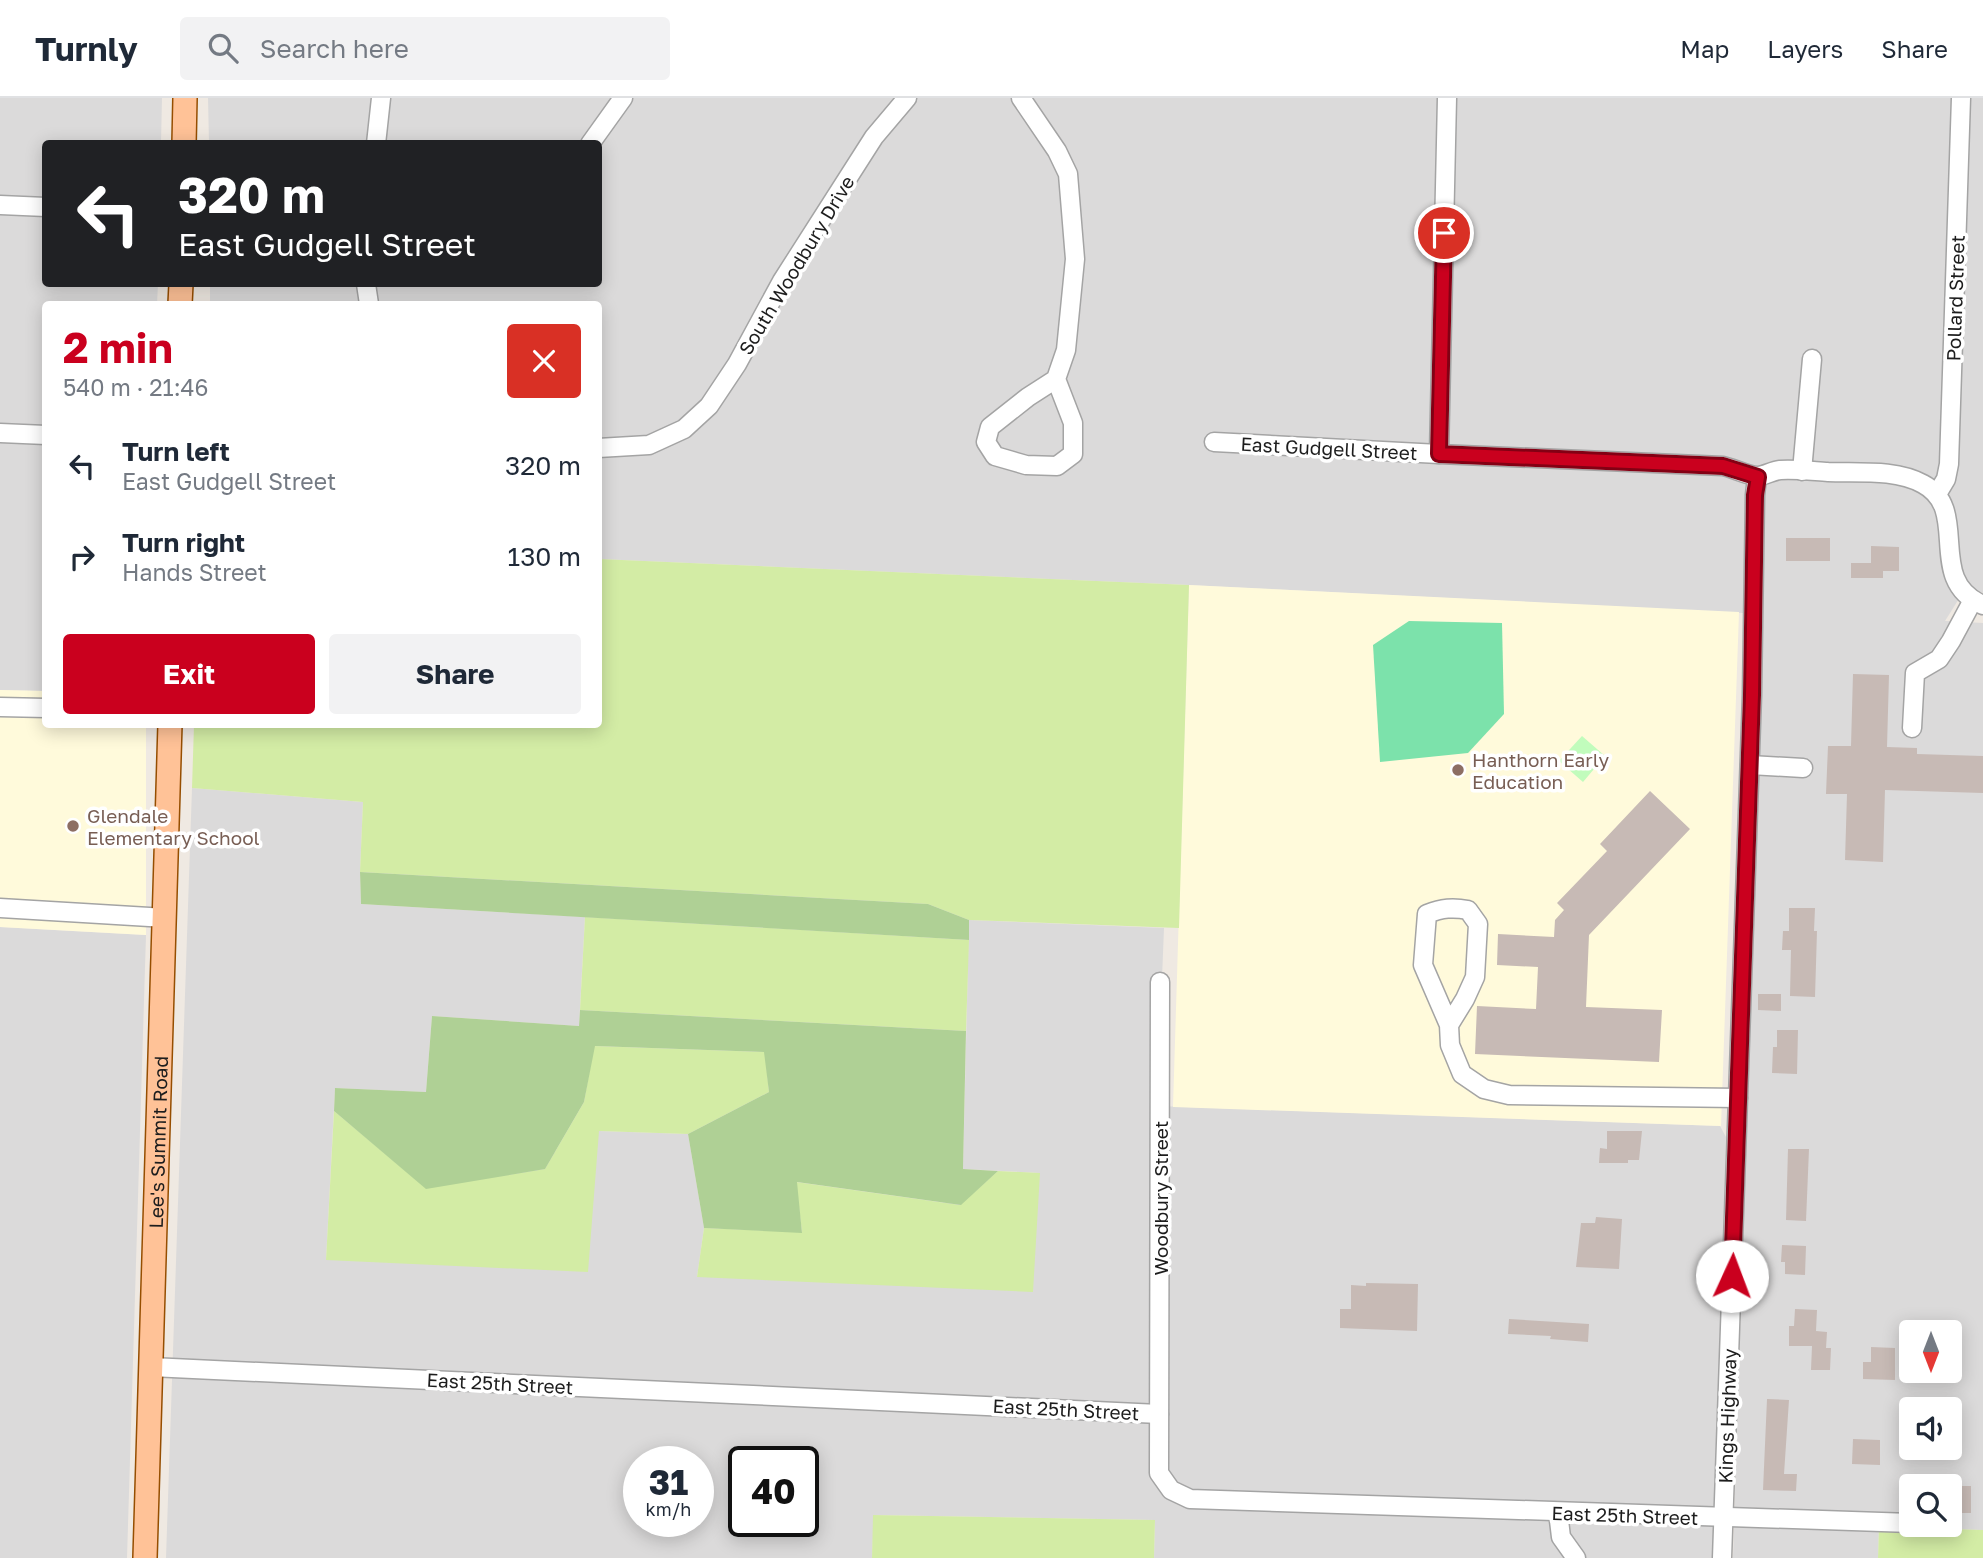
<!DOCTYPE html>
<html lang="en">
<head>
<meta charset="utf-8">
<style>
  body { margin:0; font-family:"Golos Text",sans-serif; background:#f2f2f3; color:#1f2937; height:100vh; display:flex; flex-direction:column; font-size:26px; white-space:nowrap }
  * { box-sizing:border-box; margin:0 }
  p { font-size:23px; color:#747a83 }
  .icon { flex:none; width:38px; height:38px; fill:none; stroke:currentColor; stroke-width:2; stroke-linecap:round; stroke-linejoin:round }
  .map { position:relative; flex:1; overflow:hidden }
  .sheet { position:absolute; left:42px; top:203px; width:560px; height:427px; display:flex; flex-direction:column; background:#fff; border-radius:7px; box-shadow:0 4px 18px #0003 }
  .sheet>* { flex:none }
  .top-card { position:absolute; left:42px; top:42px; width:560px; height:147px; border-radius:7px; box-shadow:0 4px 18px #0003; background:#202124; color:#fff; overflow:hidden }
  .needle { width:46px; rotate:180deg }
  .tools { position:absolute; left:1899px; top:1222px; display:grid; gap:14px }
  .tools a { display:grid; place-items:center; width:63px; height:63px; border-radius:7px; background:#fff; box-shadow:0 4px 18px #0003; font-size:35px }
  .speed { position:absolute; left:623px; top:1348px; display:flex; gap:14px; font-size:35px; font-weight:700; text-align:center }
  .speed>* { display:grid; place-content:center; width:91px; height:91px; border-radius:50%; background:#fff; box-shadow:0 4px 18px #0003; line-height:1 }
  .speed small { font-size:18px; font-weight:400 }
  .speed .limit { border:4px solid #111; border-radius:10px; background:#fff; color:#111 }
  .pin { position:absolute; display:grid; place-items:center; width:60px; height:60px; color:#fff; margin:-30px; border:4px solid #fff; border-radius:50%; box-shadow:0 2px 7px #0007 }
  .me { position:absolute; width:77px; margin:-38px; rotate:2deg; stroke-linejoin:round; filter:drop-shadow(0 0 5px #0008) }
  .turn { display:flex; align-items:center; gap:24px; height:147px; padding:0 21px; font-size:32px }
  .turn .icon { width:91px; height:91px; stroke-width:2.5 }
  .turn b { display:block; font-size:49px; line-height:60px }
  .round { display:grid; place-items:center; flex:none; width:74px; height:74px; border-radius:7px; background:#f2f2f3 }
  .headline { display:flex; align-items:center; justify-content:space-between; height:119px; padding:0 21px }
  h1 { font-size:42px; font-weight:700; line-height:52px; color:#ca001e }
  .primary-button { display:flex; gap:14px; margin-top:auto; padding:14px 21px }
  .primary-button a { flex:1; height:80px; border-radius:7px; background:#ca001e; color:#fff; font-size:28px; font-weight:700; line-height:80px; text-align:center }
  .primary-button a+a { background:#f2f2f3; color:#1f2937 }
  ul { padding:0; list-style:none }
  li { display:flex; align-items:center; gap:21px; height:91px; padding:0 21px }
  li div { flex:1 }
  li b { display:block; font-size:26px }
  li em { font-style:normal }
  header { display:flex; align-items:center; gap:42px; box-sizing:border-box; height:98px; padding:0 35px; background:#fff; border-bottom:2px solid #e0e1e3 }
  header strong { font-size:33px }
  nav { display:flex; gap:38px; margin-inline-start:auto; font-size:24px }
  .search { width:490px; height:63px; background:#f2f2f3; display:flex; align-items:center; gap:18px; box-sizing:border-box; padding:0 24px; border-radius:7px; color:#747a83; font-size:26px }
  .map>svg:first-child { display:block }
</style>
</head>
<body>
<header>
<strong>Turnly</strong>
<div class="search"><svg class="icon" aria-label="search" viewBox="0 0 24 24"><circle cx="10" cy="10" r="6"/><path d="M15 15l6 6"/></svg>Search here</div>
<nav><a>Map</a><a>Layers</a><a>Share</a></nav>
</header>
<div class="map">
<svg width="1983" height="1460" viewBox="0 0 1983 1460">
  <rect width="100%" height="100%" fill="#efe9e2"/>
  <g fill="#dbdada" fill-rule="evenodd">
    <polygon points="0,0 162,0 161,45 46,46 46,186 158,186 157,206 46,206 45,593 0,592"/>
    <path d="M208,0h1775v495l-16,-7 -22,35 38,2v907l-104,-3 -1,31h-145l29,-944 -573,-29 -590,-26 -1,-255h-388v-20h388v-140l-389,-1zM1911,1234h39v38h-39zM1911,1311h39v38h-39zM1911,1388h39v38h-39z"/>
    <path d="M192,690l171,14 -3,70 1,32 224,13 -6,109 -147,-10 -6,76 -91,-4 -9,172 273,-129 89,3 16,94 -7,49 343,-104 -77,-4 6,-249 195,8 -7,178 563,20 6,11 -13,421h-559l1,-38 -281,-5 -2,43h-706zM639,1363h59v60h-59zM744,1363h59v60h-59z"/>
    <polygon points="0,829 146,837 127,1460 0,1460"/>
  </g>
  <g fill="#fffadb">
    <polygon points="1189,487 1739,514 1721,1028 1173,1009"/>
    <polygon points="0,592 45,593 46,626 146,627 146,837 0,829"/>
  </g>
  <g fill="#d3eca5">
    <polygon points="599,461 1189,487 1179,830 969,822 928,806 360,774 363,704 192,690 194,627 598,626"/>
    <polygon points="585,819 969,842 966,933 580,912"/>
    <polygon points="594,948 765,954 769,994 688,1036 599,1033 588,1174 326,1162 334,1013 426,1090 545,1071 584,1004"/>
    <polygon points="998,1073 1040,1075 1033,1194 697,1179 704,1130 802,1134 796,1084 960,1107"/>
    <polygon points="873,1417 1155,1422 1154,1460 872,1460"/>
    <polygon points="1879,1429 1983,1432 1983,1460 1878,1460"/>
  </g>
  <g fill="#afd095">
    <polygon points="360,774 928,806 969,822 969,842 361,806"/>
    <polygon points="580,912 966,933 963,1071 998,1073 961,1107 797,1084 802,1135 704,1130 688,1036 769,994 764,954 595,948 584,1004 545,1071 426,1091 334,1013 335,990 426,994 432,918 579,928"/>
  </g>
  <polygon fill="#c1fcbc" points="1582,638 1605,658 1583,684 1559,663"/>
  <polygon fill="#7ce2ab" points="1409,523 1502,525 1504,616 1468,655 1380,664 1373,547"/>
  <g fill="#c7bab5">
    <rect x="1786" y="440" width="44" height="23"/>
    <polygon points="1871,448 1899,449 1899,473 1883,473 1883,480 1851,480 1851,465 1871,465"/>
    <polygon points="1853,576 1889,577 1887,649 1917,650 1917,656 1983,658 1983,695 1885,692 1883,764 1845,762 1847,696 1826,696 1828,648 1851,648"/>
    <polygon points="1650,693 1690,731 1589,837 1586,909 1662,912 1659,964 1475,956 1477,908 1536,911 1538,869 1497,867 1498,836 1554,839 1555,822 1564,812 1557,805 1607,753 1600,746"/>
    <polygon points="1789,810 1815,810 1814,833 1817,833 1815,899 1790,898 1791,852 1782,852 1783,833 1789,833"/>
    <polygon points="1758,896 1781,896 1781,913 1758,912"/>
    <polygon points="1777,932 1798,932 1797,976 1772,975 1773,949 1777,949"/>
    <polygon points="1607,1033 1642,1033 1639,1062 1628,1062 1628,1065 1599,1065 1600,1050 1607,1051"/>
    <polygon points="1788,1051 1809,1051 1806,1123 1786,1122"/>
    <polygon points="1596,1119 1622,1121 1619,1171 1576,1169 1581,1125 1595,1125"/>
    <polygon points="1782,1147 1806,1148 1805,1177 1785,1176 1785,1164 1781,1164"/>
    <polygon points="1366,1185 1418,1186 1417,1233 1340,1230 1340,1211 1351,1211 1351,1187 1366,1188"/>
    <polygon points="1795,1211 1817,1212 1816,1233 1827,1234 1826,1250 1831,1250 1830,1272 1811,1272 1812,1248 1789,1248 1789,1228 1794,1228"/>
    <polygon points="1509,1221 1589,1226 1588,1244 1550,1241 1551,1238 1508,1236"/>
    <polygon points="1871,1249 1895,1250 1895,1282 1863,1281 1863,1264 1871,1264"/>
    <polygon points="1767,1301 1789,1302 1784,1376 1797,1376 1796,1393 1763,1392"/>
    <polygon points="1853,1341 1880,1342 1880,1367 1852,1366"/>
    <polygon points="1949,1388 1971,1388 1971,1415 1950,1415"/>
  </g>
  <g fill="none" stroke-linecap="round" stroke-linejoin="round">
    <defs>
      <g id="minor">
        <polyline points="1021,0 1057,53 1068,76 1075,161 1066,252 1056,281 1028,299 990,329 986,344 995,358 1026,367 1057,368 1073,356 1073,325 1056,281"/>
        <polyline points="376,46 381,0"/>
        <polyline points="590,46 623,0"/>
        <polyline points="0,107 46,109"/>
        <polyline points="366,186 369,206"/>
        <polyline points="0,335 46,337"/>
        <path d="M1214,344l225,12 284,12c10,2 27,11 36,10 7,-1 13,-5 21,-6 16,-1 32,1 48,2 31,1 68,-3 95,12 49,26 1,96 60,121"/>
        <polyline points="598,350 649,347 684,331 709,308 737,266 782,183 874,39 907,0"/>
        <polyline points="1439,356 1447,0"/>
        <polyline points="1802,373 1812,261"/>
        <polyline points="1937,396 1946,381 1949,366 1961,0"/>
        <polyline points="0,609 46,610"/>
        <polyline points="1912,630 1915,575 1939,561 1951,543 1973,502"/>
        <polyline points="1750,667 1803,670"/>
        <polyline points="0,810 166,820"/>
        <polyline points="1160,884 1159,1375 1171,1392 1190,1401 1911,1425"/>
        <path d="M1449,927l16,-26 10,-22 3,-53 -10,-14c-15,-3 -26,-2 -41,4l-4,51 26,60 1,20 12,29 22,15 25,6 229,3"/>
        <polyline points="151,1269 1159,1316"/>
        <polyline points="1558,1414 1561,1439 1576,1460"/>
        <polyline points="1722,1460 1752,597 1755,397 1757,379"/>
      </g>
      <g id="major">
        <polyline points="184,46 185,0"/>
        <polyline points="180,206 181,186"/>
        <path id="s1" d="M145,1460l25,-834"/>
      </g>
    </defs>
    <use href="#minor" stroke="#a4a4a4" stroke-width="21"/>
    <use href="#major" stroke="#964e00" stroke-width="26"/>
    <use href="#minor" stroke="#fff" stroke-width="18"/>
    <use href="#major" stroke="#ffc297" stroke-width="23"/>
  </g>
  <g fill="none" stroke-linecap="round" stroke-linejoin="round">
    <defs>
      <polyline id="route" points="1444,135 1439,356 1723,368 1758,379 1755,397 1752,597 1732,1178"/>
    </defs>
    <use href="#route" stroke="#830014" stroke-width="18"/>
    <use href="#route" stroke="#ca001e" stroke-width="12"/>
  </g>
  <g fill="#8d6e63" stroke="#fff" stroke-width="2.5">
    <circle cx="1458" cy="672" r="7"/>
    <circle cx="73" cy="728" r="7"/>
  </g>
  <g text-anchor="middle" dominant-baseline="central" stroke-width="7" stroke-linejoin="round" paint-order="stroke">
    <g font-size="19" fill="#1d1d1d" stroke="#fff">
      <text transform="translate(796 167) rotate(-59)">South Woodbury Drive</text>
      <text transform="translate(1955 200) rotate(-88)">Pollard Street</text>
      <text transform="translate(1329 350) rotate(3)">East Gudgell Street</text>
      <text stroke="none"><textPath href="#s1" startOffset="416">Lee's Summit Road</textPath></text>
      <text transform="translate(1160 1100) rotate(-90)">Woodbury Street</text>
      <text transform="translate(500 1285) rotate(3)">East 25th Street</text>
      <text transform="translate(1066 1311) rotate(3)">East 25th Street</text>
      <text transform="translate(1727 1318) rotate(-88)">Kings Highway</text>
      <text transform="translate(1625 1417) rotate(2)">East 25th Street</text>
    </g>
    <g font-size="19" fill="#785e54" stroke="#fff" text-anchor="start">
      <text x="1472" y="661">Hanthorn Early<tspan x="1472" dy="22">Education</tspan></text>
      <text x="87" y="717">Glendale<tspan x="87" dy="22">Elementary School</tspan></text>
    </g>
  </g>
</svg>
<div class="tools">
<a><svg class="needle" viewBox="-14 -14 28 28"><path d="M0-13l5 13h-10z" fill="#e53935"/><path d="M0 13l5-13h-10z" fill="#747a83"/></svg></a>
<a><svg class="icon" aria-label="sound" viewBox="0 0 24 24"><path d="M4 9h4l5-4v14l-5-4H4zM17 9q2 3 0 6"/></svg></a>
<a><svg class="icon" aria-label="search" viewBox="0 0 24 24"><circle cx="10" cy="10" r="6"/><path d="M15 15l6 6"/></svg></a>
</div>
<div class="speed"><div>31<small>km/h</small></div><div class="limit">40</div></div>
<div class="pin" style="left:1444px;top:135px;background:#d93025"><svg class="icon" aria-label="arrive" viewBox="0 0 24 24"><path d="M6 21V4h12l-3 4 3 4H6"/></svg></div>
<svg class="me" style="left:1732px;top:1178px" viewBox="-20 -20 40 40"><circle r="19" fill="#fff"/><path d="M0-13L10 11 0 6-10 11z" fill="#ca001e"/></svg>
<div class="top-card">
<div class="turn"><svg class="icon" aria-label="left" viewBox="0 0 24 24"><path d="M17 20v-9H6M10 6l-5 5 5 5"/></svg><div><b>320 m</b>East Gudgell Street</div></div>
</div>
<section class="sheet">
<div class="headline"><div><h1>2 min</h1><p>540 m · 21:46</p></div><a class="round" style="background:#d93025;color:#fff"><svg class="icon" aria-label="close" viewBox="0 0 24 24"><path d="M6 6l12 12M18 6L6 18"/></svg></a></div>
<ul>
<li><svg class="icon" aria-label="left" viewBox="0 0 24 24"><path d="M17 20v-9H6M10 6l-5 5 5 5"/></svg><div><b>Turn left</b><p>East Gudgell Street</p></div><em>320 m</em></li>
<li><svg class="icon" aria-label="right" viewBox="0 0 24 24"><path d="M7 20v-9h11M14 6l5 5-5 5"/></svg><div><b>Turn right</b><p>Hands Street</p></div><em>130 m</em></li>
</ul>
<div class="primary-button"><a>Exit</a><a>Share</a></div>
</section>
</div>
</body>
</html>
